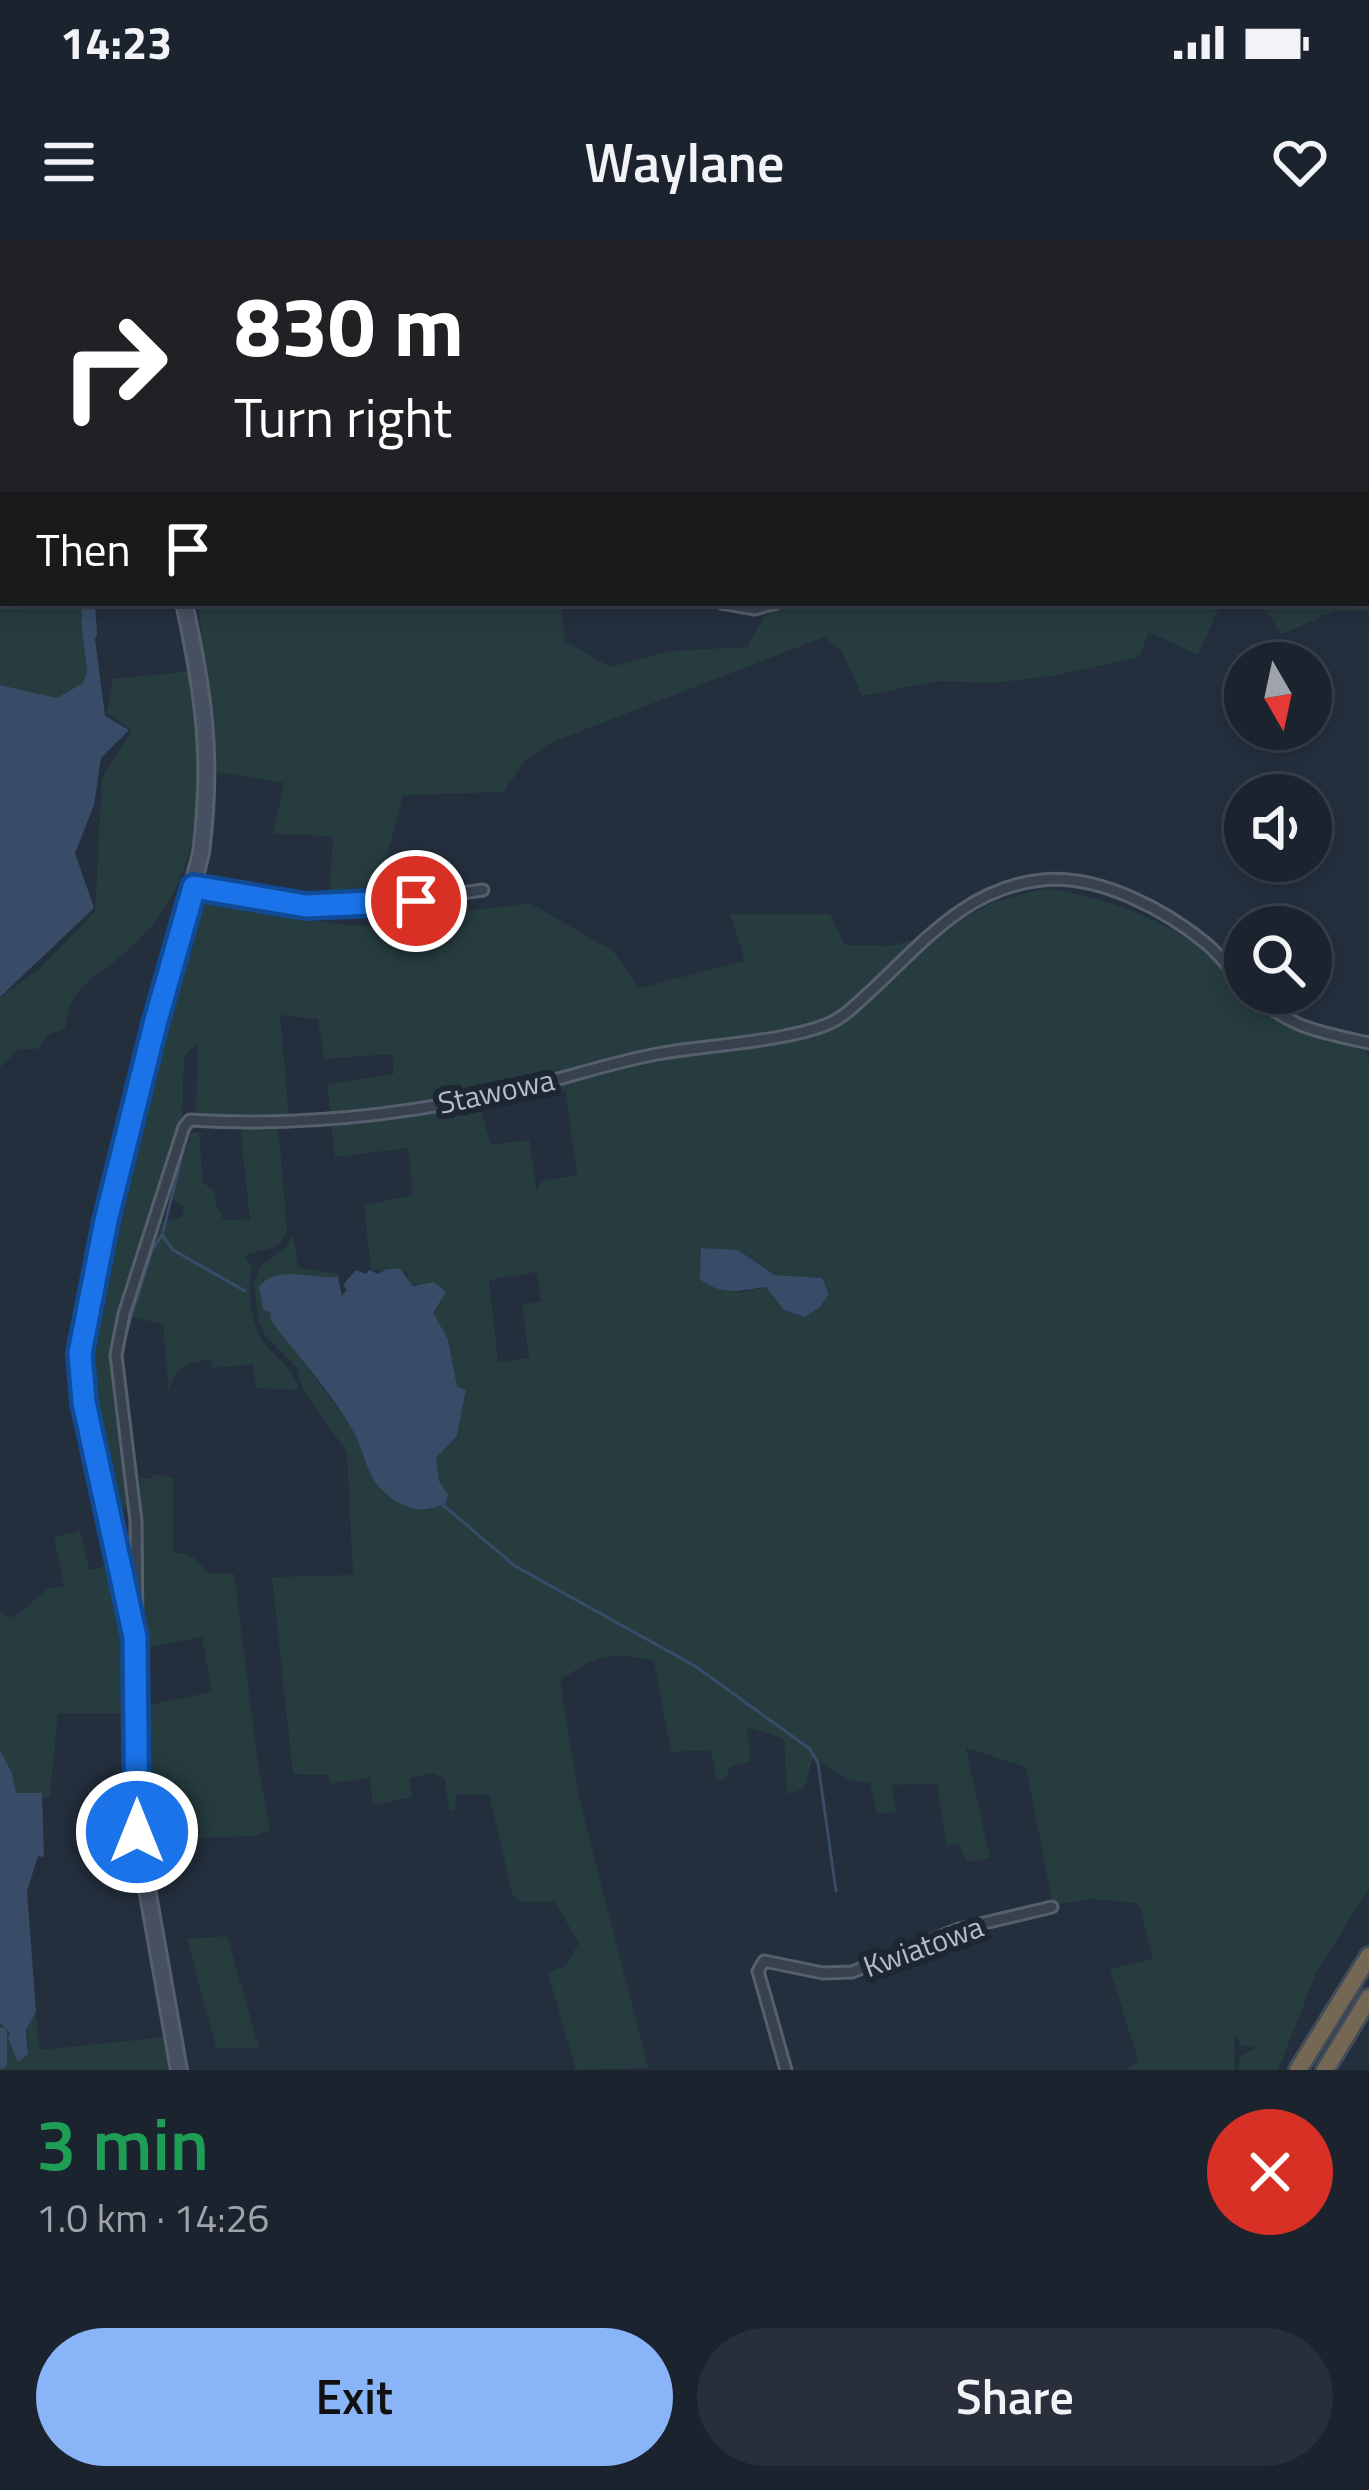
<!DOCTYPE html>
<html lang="en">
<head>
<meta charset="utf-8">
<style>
  body { margin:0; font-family:"Titillium Web",sans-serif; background:#282f3a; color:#f1f3f6; height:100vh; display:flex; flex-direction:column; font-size:45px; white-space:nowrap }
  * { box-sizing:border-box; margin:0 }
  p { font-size:39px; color:#a0a4aa }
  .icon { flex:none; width:66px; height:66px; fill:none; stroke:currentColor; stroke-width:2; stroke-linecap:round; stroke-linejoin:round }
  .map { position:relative; height:1830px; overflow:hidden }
  .details { display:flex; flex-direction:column; background:#1b232e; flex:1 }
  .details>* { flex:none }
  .top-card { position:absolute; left:0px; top:0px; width:1371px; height:366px; box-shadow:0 6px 18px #0003,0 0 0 3px #39404a; background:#202124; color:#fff; overflow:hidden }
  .needle { width:78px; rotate:171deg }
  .buttons { position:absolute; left:1224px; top:402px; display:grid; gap:24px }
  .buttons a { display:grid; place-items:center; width:108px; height:108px; border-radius:50%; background:#1b232e; box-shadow:0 6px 18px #0003,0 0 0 3px #39404a; font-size:60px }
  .pin { position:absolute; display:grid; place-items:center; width:102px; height:102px; color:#fff; margin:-51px; border:6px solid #fff; border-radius:50%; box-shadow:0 3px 12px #0007 }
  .me { position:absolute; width:132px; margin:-66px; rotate:0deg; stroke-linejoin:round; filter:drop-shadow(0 0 9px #0008) }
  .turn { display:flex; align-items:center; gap:42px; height:252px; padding:0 36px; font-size:54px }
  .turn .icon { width:156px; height:156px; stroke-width:2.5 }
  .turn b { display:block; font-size:84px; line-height:102px }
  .then { display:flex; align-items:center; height:114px; padding:0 36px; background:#0003; gap:24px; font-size:45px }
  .round { display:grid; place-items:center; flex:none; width:126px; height:126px; border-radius:63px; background:#282f3a }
  .overview { display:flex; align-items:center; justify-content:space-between; height:204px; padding:0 36px }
  h1 { font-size:72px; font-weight:600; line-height:90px; color:#1e9e55 }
  .button { display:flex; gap:24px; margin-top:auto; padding:24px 36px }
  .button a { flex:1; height:138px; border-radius:72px; background:#8ab4f8; color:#111; font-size:48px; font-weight:600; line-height:138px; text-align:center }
  .button a+a { background:#282f3a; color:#f1f3f6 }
  .status { display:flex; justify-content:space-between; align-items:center; height:84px; padding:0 60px; background:#1b232e; direction:ltr }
  .status svg { height:33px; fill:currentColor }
  header { display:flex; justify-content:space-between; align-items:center; height:156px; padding:0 36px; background:#1b232e; font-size:54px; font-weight:600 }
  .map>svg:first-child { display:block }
</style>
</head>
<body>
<div class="status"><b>14:23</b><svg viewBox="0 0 49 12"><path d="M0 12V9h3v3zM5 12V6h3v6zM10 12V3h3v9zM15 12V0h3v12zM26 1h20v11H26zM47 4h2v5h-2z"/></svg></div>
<header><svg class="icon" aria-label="menu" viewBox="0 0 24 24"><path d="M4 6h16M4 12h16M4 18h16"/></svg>Waylane<svg class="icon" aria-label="heart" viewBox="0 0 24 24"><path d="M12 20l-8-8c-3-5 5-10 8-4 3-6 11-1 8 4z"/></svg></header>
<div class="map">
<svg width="1369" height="1830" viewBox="0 0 1369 1830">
  <rect width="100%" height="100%" fill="#242f3e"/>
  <g fill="#263c3f" fill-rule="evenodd">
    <polygon points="0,48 3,363 81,363 87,431 84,443 57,458 0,445"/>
    <polygon points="1369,293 1369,372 1336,371 1282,394 1260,363 1368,363"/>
    <polygon points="198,363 561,363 565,401 610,427 671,411 747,407 764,377 783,363 1221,363 1198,415 1149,392 1139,417 1057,435 994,443 938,441 862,456 841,410 824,397 550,503 524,522 504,552 403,555 384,629 361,658 329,661 333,596 273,594 284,543 216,532"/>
    <path d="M193,431c8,100 20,197 -59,274 -17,17 -51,35 -62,56 -4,8 -5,19 -7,28l-16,5 -12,15h-18l-19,18v-69l40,-30 55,-56 7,-134 30,-47 -25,-18 6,-34z"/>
    <path d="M1047,648c54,9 110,28 155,61 17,12 29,33 44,48 35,33 74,40 119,48l4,18v826l-52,82 -39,99h-40l2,-14 17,-8 -16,-3 -7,-12 1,37h-109l12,-10 -28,-91 43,-10 -13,-52 -3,-4 -45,-4 -39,6 -27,-138 -60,-19 24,110 -23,4 -8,-18 -12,2 -10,-62 -46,1 5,26 -19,3 -7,-31 -19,-2 -38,-24 -9,32 -17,5 -3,-55 -37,-12 4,34 -22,6 -3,12 -9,1 -6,-30 -40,2 -17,-91c-44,-10 -57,-6 -94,19l18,113 70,275 -72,2 -28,-97 17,-7 14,-23 -24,-41h-32l-10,-6 -24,-101 -33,-1 -1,16 -6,1 -4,-32 -13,-6 -22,5 2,19 -39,8 -3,-28 -40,7 -2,-9 -35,-1 -21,-197 81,-2 -6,-123 -44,-62 -6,-22 -31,-31 -8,-18 -4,-36 6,-16 28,-22 5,-10 5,32 40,7v3c-43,5 -32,-13 -76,18l1,14 9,4 -1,6 79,105 32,67 23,15 27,4 7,-29 -3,-23 21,-22 9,-46 -9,-4 -9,-48 -16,-25 7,-8 -14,-20 -17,-2 -1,-10 -36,-3 -7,-65 49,-10 -5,-47 -73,9 -4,-35 147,-20 13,43 38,-5 8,52 4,-10 36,-7 -12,-85 -39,6 -11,-9 -184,28 -4,-31 67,-10 -2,-20 -68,5 -6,-40 -38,-4 9,102 -88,-3 -5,-5 2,-67 -14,14 -2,64 -69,226 -1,30 17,123 -3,10 -12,1 -25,-108 -2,-66 74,-317 36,-120 11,-4 84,13c17,19 86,22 108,11l130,-16 83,48 26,37 106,-27 -15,-47h100l15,31 46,1 54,-16 48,-28zM738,1010l36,25 47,3 8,16 -9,13 -15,10 -21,-7 -18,-23 -28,6zM537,1032l4,29 -19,4 7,53 -31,4 -9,-82z"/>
    <path d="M240,885l35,1 4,9 8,97c-9,21 -25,16 -43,24l8,10c-5,23 -2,57 12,77 13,17 29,24 35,47l-43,-2 -3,-24 -40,4 -2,-9c-24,3 -38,10 -42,35l-6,-70 -32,-7 28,-96 23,-3 2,-12 -14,-8 21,-65 8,-1 4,51 12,8 1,14 8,15 26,-1z"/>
    <path d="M152,1234l21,4v74c21,2 23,8 37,22h24l23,184 13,72 -15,6 -108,4 -3,-11v-123l68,-14 -10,-55 -58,11 -4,-170 11,1z"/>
    <polygon points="80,1290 89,1330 112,1325 129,1421 128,1473 58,1474 50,1556 42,1559 41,1553 16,1553 12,1533 0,1510 0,1370 5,1376 15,1377 47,1349 64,1346 54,1298"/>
    <polygon points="227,1696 259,1808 216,1808 187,1699"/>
    <polygon points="36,1772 39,1810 167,1797 175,1830 0,1830 0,1783 10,1793 12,1810 24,1815 29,1808 27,1787"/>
  </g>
  <g fill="#394c67">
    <polygon points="92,377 105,476 129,490 101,518 94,565 75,613 94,668 0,757 0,445 57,458 83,443 87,431 81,380"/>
    <path d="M701,1008l37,2 36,25 48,3 7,16 -9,13 -15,10 -21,-7 -18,-23c-25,4 -45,9 -66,-8z"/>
    <path d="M387,1029h13l13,17 21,-4 12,10 -13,21 15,26 9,47 9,4 -9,46 -21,22 3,23 9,14 -2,8c-24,13 -46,5 -65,-14 -15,-15 -17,-40 -28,-58 -22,-40 -56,-75 -83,-112l1,-6 -8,-4 -4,-22c17,-24 55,-7 79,-10l4,19 5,-6 -4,-5 13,-15 10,4 3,-4 9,4z"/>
    <polygon points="0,1510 12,1533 16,1553 42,1553 44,1617 38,1616 27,1651 36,1772 26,1790 28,1814 18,1822 8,1798 10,1793 0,1783"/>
  </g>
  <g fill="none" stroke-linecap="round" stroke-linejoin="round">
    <g stroke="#394c67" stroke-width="3">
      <polyline points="163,992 184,907"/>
      <polyline points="123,1103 152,1010 162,995 173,1010 245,1051"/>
      <polyline points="443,1265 515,1326 695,1426 810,1509 818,1523 836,1651"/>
    </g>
    <g stroke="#394c67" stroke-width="14">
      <polyline points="0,23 3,24"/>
      <polyline points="88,363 90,394"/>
      <polyline points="0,1794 0,1822"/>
    </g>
    <defs>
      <g id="street">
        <polyline points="1368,287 1369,286"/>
        <polyline points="721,363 755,369 776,363"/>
        <polyline points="194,647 306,666 378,665 483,650"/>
        <path d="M1253,753c38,36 67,39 116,50"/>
        <path d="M137,1386l-1,-105 -20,-166 8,-41 60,-187 6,-7c107,7 221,-6 326,-30 47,-11 93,-27 141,-36 49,-9 128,-12 171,-30 17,-7 29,-21 43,-33 52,-48 95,-103 171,-111 57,-6 124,30 166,65 14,12 24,28 37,40"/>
        <polyline points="786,1830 758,1731 764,1721 823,1733 852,1732 959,1689 1052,1667"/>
      </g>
      <g id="secondary">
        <polyline points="82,0 84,3"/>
        <path d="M179,1830l-42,-238 -2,-195 -51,-235 -4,-49 26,-132 95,-368c12,-94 3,-159 -17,-250"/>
      </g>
      <g id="highway">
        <polyline points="1298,1830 1369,1716"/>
        <polyline points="1325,1830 1369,1758"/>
      </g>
    </defs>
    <use href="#street" stroke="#565f6c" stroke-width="15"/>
    <use href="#secondary" stroke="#565f6c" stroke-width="20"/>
    <use href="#highway" stroke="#434c59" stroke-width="22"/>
    <use href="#street" stroke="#38414e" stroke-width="9"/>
    <use href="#secondary" stroke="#465061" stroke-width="14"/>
    <use href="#highway" stroke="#746855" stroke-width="16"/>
  </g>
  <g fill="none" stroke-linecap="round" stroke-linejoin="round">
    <defs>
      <polyline id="route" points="137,1592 135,1397 84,1162 80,1113 106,981 155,784 194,647 306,666 416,661"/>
    </defs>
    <use href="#route" stroke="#114b97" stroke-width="30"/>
    <use href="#route" stroke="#1a73e8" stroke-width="21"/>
  </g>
  <g text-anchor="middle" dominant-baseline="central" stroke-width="12" stroke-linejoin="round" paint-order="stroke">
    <g font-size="30" fill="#b4bcc9" stroke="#1d2633">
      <text transform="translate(496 851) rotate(-12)">Stawowa</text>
      <text transform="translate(923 1706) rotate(-20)">Kwiatowa</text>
    </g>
  </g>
</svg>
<div class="buttons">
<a><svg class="needle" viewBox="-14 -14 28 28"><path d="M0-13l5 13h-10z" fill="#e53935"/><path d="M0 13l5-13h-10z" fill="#a0a4aa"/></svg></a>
<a><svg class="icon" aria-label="sound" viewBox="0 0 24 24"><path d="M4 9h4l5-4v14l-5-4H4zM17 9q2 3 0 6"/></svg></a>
<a><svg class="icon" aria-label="search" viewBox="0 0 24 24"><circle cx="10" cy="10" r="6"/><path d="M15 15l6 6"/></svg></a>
</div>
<div class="pin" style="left:416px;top:661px;background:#d93025"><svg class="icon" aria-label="arrive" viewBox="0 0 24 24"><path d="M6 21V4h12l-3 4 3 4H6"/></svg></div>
<svg class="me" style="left:137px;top:1592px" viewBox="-20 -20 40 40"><circle r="17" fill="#1a73e8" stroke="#fff" stroke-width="3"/><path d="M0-11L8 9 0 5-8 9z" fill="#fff"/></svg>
<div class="top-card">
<div class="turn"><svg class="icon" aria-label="right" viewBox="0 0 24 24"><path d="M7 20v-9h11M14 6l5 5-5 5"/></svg><div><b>830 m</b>Turn right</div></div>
<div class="then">Then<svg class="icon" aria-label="arrive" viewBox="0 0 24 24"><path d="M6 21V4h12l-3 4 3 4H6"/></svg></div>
</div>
</div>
<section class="details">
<div class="overview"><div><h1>3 min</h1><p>1.0 km · 14:26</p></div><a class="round" style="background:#d93025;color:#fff"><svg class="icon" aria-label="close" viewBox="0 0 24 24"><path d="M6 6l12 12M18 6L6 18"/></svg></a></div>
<div class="button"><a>Exit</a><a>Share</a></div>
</section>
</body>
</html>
